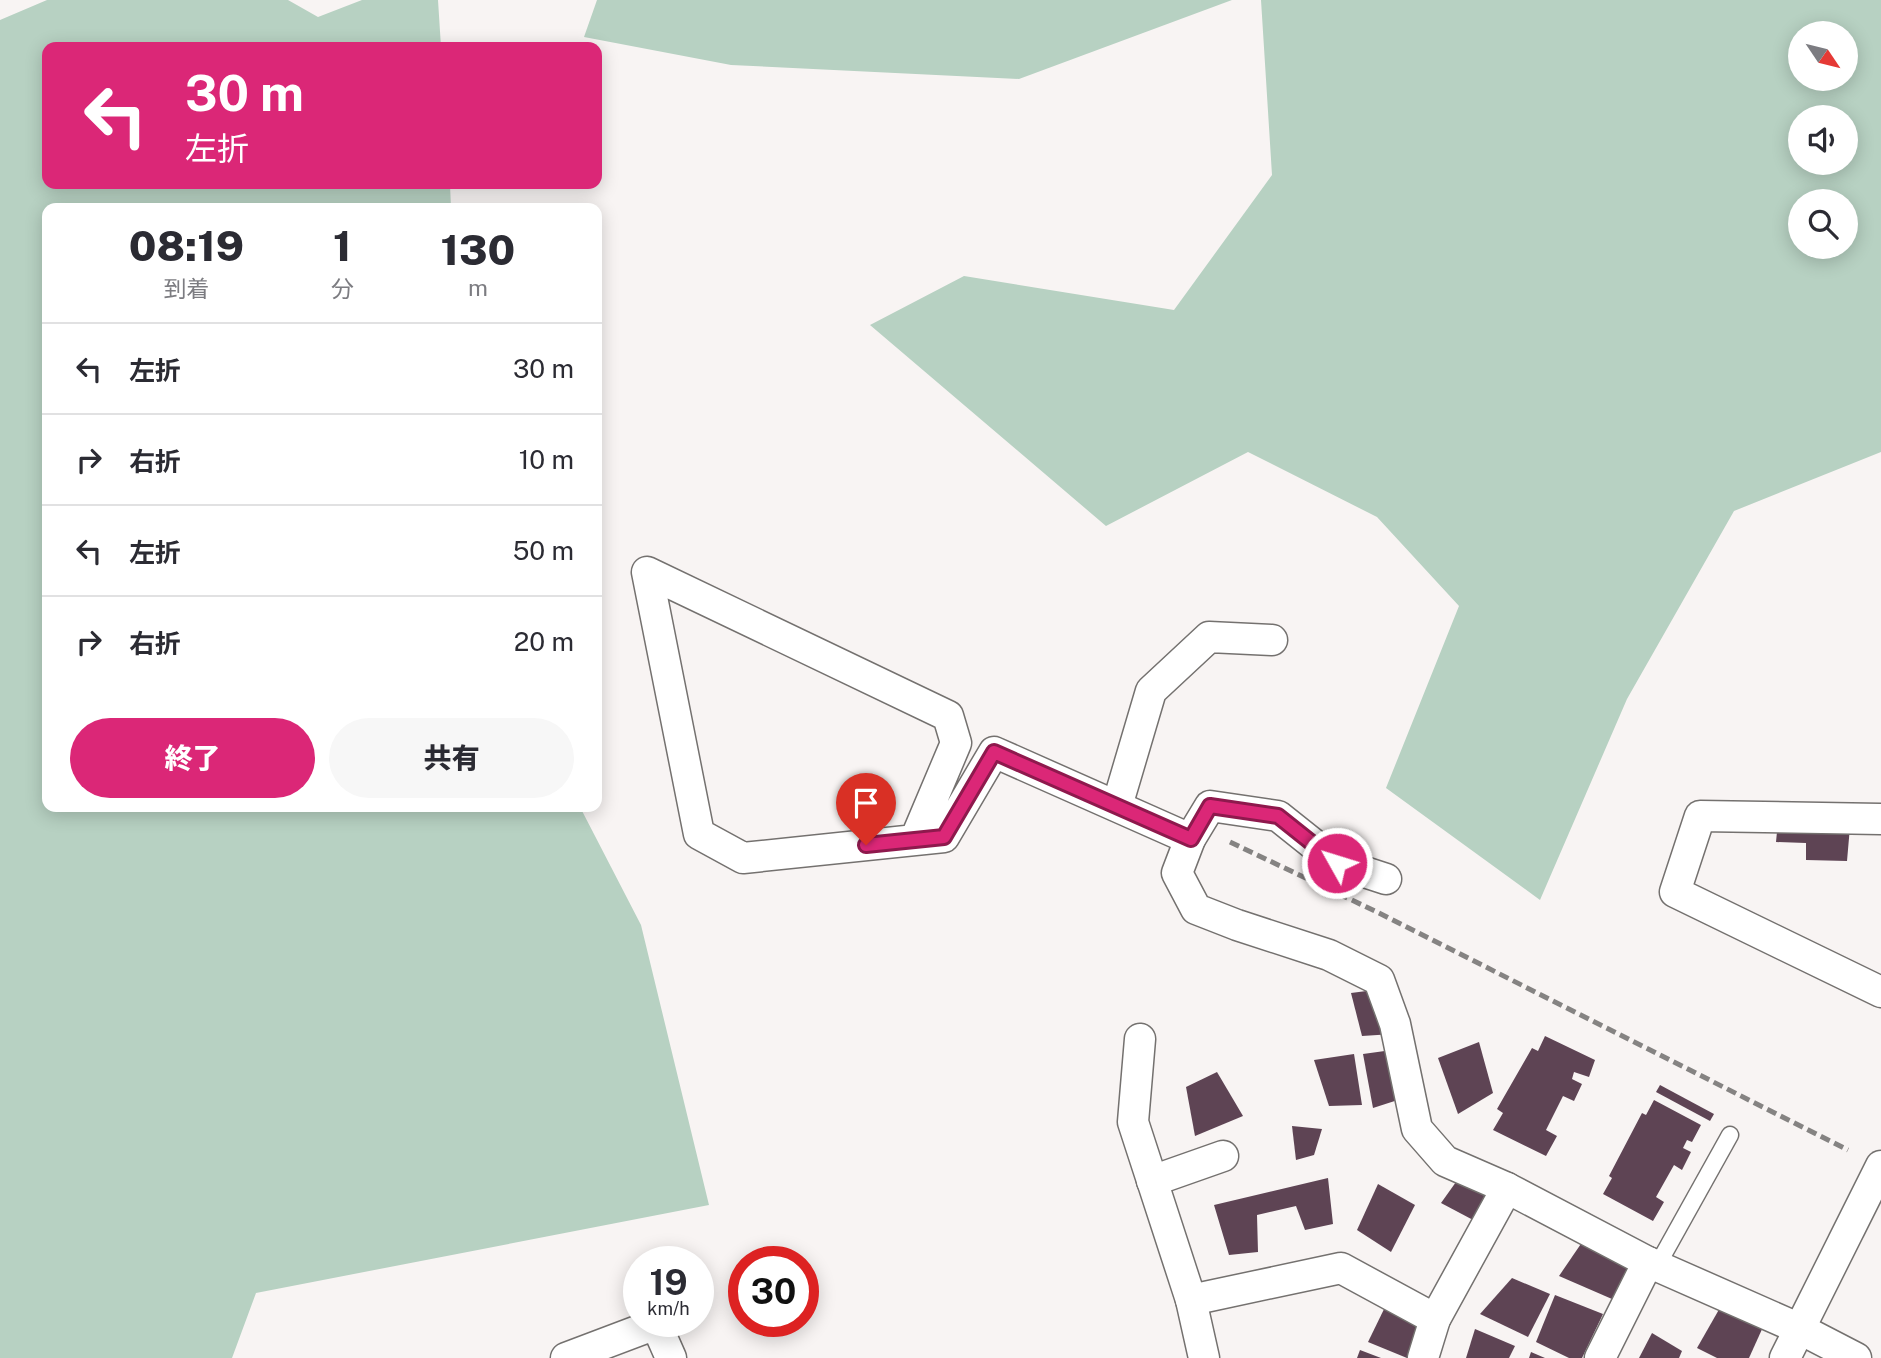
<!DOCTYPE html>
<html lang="ja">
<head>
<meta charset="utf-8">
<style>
  body { margin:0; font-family:"Public Sans","Noto Sans JP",sans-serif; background:#f7f7f7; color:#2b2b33; height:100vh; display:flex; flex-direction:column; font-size:26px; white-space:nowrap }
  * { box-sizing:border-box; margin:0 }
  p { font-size:23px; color:#7c7c81 }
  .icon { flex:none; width:38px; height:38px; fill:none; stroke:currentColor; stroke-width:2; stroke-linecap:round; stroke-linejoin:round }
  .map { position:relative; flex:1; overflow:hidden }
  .side { position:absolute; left:42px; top:203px; width:560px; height:609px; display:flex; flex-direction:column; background:#fff; border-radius:14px; box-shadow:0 4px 18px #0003 }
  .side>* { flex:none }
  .guide { position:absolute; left:42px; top:42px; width:560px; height:147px; border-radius:14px; box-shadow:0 4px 18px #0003; background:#db2777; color:#fff; overflow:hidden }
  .needle { width:46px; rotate:125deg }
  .controls { position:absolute; left:1788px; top:21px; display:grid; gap:14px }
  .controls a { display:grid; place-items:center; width:70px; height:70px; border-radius:50%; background:#fff; box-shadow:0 4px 18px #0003; font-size:35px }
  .speed { position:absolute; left:623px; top:1246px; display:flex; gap:14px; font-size:35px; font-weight:700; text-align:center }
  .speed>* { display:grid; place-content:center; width:91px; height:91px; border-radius:50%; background:#fff; box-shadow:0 4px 18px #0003; line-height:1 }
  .speed small { font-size:18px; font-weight:400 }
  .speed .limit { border:10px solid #d22; background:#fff; color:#111 }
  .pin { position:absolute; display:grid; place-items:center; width:60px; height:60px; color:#fff; margin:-72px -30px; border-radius:50% 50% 50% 0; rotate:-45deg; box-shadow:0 0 7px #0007 }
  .pin .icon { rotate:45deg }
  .me { position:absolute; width:77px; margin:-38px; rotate:309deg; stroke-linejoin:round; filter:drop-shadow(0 0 5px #0008) }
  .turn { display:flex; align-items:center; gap:24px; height:147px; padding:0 28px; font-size:32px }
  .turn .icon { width:91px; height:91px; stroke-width:2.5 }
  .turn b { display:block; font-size:49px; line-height:60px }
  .eta { display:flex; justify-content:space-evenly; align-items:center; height:119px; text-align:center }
  .eta b { font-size:42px; font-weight:800; line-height:49px }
  .action { display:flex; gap:14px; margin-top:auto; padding:14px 28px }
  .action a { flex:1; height:80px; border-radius:42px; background:#db2777; color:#fff; font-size:28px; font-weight:800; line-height:80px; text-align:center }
  .action a+a { background:#f7f7f7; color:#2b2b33 }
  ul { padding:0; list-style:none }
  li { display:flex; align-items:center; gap:21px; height:91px; padding:0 28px; border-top:2px solid #e1e1e2 }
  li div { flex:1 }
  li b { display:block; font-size:26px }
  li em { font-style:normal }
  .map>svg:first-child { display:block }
</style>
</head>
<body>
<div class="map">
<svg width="1881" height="1358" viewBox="0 0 1881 1358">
  <rect width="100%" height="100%" fill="#f8f4f3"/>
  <g fill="#b7d1c2" fill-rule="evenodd">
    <polygon points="47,0 288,0 318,17 362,0 438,0 441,47 47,47 47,184 450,184 451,208 47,208 47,807 580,807 641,925 709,1205 256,1293 232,1358 0,1358 0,20"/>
    <polygon points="597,0 1232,0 1019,79 731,65 584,37"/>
    <path d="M1261,0h620v452l-147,59 -107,188 -87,201 -154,-112 73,-182 -82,-89 -129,-65 -142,74 -236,-201 94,-49 210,34 98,-135zM1801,33h45v46h-45zM1801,117h45v46h-45zM1801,201h45v46h-45z"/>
  </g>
  <g fill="#5e4454">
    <polygon points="1779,811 1851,815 1847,861 1806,860 1806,843 1776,842"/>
    <polygon points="1382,989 1393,1034 1362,1036 1351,993"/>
    <polygon points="1545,1036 1595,1060 1589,1077 1574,1072 1572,1079 1582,1084 1574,1101 1563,1096 1546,1130 1557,1136 1546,1156 1493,1130 1503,1113 1497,1109 1532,1048 1538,1051"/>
    <polygon points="1479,1042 1493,1093 1458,1114 1438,1058"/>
    <polygon points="1392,1050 1404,1098 1373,1108 1363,1054"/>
    <polygon points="1354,1054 1362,1105 1329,1106 1314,1060"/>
    <polygon points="1217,1072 1243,1116 1195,1136 1186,1087"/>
    <polygon points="1660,1085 1714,1114 1710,1121 1656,1092"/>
    <polygon points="1654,1100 1701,1125 1692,1142 1687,1140 1683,1148 1691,1152 1682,1170 1674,1165 1656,1197 1664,1202 1653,1221 1603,1194 1612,1178 1609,1176 1642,1113 1646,1115"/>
    <polygon points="1292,1126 1322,1129 1314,1155 1296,1160"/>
    <polygon points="1461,1175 1490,1191 1475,1221 1441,1203"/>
    <polygon points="1328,1178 1333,1224 1305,1230 1296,1206 1257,1215 1258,1252 1229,1255 1214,1205"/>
    <polygon points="1378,1184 1415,1205 1391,1252 1357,1230"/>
    <polygon points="1587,1235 1633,1261 1612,1299 1559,1276"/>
    <polygon points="1512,1278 1550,1294 1528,1337 1480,1314"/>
    <polygon points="1555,1295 1603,1314 1582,1358 1569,1358 1536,1342"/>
    <polygon points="1387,1303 1423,1320 1407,1358 1368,1342"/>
    <polygon points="1721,1306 1763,1327 1749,1358 1717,1358 1697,1348"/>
    <polygon points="1475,1329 1515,1346 1509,1358 1466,1358"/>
    <polygon points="1652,1333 1682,1351 1679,1358 1639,1358"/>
    <polygon points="1360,1350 1381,1358 1357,1358"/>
    <polygon points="1531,1352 1545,1358 1529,1358"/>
  </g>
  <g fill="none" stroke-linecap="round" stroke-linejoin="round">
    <defs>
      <polyline id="service" points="1657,1266 1730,1135"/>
      <g id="minor">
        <polyline points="1117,806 1151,691 1209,637 1272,640"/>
        <polyline points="1881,819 1700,816 1675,892 1881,992"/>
        <polyline points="915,840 956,743 948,716 647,572 699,834 743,858 944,837 994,752 1190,839"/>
        <polyline points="1386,879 1337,863 1278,816 1210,806 1190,839 1177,873 1196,909 1237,925 1329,955 1379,980 1395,1024 1417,1129 1445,1161 1507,1188 1648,1262 1800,1329 1856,1358"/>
        <polyline points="1140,1039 1133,1122 1191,1300 1204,1358"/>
        <polyline points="1152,1181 1223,1156"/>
        <polyline points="1191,1300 1341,1268 1435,1319"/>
        <polyline points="566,1358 656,1324 671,1358"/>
        <polyline points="1423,1358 1435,1319 1507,1188"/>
        <polyline points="1600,1358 1648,1262"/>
        <polyline points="1785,1358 1881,1166"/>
      </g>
    </defs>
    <use href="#service" stroke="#74716f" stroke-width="19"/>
    <use href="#minor" stroke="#74716f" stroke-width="33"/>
    <use href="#service" stroke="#fff" stroke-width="16"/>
    <use href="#minor" stroke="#fff" stroke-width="30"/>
    <polyline stroke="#858382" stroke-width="5" stroke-dasharray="10 5" stroke-linecap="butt" points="1230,842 1379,913 1848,1150"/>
  </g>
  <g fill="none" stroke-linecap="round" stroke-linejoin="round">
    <defs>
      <polyline id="route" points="866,845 944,837 994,752 1191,839 1210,806 1278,816 1337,863"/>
    </defs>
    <use href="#route" stroke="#8e194d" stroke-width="18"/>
    <use href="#route" stroke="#db2777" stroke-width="12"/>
  </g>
</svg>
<div class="controls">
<a><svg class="needle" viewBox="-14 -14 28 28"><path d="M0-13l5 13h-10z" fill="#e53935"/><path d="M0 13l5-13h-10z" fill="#7c7c81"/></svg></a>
<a><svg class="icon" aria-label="sound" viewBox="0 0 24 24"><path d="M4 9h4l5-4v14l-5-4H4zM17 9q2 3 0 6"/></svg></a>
<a><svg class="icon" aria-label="search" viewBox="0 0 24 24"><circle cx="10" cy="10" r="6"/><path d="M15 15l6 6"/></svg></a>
</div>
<div class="speed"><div>19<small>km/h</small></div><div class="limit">30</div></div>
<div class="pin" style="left:866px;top:845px;background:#d93025"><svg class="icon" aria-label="arrive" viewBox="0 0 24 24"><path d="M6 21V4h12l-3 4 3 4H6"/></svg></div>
<svg class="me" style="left:1337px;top:863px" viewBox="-20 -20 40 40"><circle r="17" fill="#db2777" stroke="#fff" stroke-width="3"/><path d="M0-11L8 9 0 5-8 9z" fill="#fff"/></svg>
<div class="guide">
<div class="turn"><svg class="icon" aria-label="left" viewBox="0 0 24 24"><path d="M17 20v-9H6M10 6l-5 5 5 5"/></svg><div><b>30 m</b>左折</div></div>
</div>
<section class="side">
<div class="eta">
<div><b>08:19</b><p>到着</p></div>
<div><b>1</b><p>分</p></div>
<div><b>130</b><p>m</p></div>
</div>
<ul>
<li><svg class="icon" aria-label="left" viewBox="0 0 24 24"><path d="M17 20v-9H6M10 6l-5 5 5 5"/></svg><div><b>左折</b></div><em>30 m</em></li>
<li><svg class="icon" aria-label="right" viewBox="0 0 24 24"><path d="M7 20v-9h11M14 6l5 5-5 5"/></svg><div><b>右折</b></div><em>10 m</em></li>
<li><svg class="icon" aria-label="left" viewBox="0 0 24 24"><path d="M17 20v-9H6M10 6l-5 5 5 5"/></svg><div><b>左折</b></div><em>50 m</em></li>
<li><svg class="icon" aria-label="right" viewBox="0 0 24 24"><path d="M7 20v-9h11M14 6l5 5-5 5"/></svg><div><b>右折</b></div><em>20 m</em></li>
</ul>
<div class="action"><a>終了</a><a>共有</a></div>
</section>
</div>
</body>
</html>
